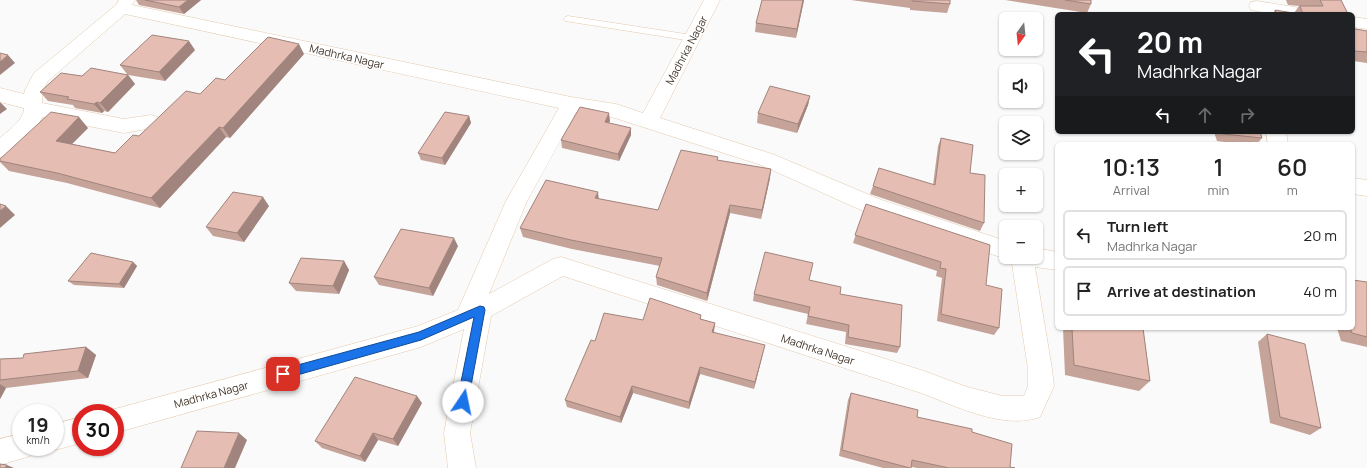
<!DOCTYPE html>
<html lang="en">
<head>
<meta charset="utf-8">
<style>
  body { margin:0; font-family:Manrope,sans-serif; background:#f2f2f2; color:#222; height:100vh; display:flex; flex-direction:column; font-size:15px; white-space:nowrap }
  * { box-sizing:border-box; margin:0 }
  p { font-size:13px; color:#767676 }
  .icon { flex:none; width:22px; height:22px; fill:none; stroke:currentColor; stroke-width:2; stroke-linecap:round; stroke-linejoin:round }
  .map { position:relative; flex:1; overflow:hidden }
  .drawer { position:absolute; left:1055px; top:142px; width:300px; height:188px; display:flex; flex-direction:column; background:#fff; border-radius:6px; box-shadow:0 1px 3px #0004 }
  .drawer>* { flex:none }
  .guide { position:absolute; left:1055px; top:12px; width:300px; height:122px; border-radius:6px; box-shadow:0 1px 3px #0004; background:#202124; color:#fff; overflow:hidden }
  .needle { width:26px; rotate:195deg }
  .buttons { position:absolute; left:999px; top:12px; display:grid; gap:8px }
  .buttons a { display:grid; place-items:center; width:44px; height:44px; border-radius:6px; background:#fff; box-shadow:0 1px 3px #0004; font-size:20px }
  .speed { position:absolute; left:12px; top:404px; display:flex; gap:8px; font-size:20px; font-weight:700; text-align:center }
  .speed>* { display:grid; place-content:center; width:52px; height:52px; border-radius:50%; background:#fff; box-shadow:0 1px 3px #0004; line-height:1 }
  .speed small { font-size:10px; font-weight:400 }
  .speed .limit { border:6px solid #d22; background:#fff; color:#111 }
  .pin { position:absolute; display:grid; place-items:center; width:34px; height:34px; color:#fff; margin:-17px; border-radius:8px; box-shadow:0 2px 6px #0006 }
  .me { position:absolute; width:44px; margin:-22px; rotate:11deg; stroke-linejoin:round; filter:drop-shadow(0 0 3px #0008) }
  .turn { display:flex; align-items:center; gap:14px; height:84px; padding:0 16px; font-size:18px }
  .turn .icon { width:52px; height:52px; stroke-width:2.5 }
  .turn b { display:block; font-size:28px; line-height:34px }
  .lanes { display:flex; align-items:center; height:38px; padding:0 16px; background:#0003; justify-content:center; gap:20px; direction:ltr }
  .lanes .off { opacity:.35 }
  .eta { display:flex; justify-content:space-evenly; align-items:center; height:68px; text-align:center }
  .eta b { font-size:24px; font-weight:600; line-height:28px }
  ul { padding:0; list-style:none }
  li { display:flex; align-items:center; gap:12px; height:50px; margin:0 8px 6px; padding:0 8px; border:2px solid #e0e0e0; border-radius:6px }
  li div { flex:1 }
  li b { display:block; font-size:15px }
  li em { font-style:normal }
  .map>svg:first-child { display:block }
</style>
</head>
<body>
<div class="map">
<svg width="1367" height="468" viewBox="0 0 1367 468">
  <rect width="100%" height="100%" fill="#fafafa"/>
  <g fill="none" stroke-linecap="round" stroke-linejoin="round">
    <defs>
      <polygon id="service" points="568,16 692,35 697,38 692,41 565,21 563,19 565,17"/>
      <g id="minor">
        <path d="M119,0h16l-3,5 439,92 45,7 27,9 61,-113h16l-60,118 115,37 104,44 127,42v16h30v-9l21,4v18l-22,-3 17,102 2,17 -14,31c-35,13 -83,-10 -116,-23l-361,-118 -72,40 -21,117 6,35h-28l-4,-35 20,-104 -43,18 -306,86v-20h-10l10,-4 303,-83 40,-16 48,-109 53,-93 -434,-94 -77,67 -5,9 -1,13 82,16 27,-4 7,2 3,5 -3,5 -34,6 -82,-16 -3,7 -32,31 -7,2v-19c9,-8 24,-18 24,-30l-24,-6v-14l24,6 1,-4 9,-17 82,-68zM576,112l39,6 146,47 102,46 143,48 5,-2 17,112v17l-4,10h-22l-38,-10 -40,-15 -363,-114 -8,2 -64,35 38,-93z"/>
        <polygon points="1257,1 1306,9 1312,10 1315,14 1274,14 1251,10 1249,6 1251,2"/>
        <polygon points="1353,17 1367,19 1367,29 1353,27"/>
        <polygon points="1266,132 1286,132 1288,144 1268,144"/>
        <polygon points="1353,178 1367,180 1367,196 1353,194"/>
        <polygon points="81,417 81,443 55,450 48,447 55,447 55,424"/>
        <polygon points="21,434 21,447 34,447 30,456 0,465 0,439"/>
      </g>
    </defs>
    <use href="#service" stroke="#e4c8ac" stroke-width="1"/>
    <use href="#minor" stroke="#e4c8ac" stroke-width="1"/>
    <use href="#service" fill="#fff" fill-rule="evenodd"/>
    <use href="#minor" fill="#fff" fill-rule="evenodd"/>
  </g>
  <g fill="#c5a399">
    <polygon points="136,0 201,0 184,14 139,5"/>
    <polygon points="762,0 804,0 796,38 755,32 756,23"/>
    <polygon points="851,0 950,0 950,4 947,13 910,10 910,8"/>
    <polygon points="1005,0 1091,0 1091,4 1087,13"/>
    <polygon points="1286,0 1341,0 1348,14 1273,14 1275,10 1294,13 1299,6 1288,5"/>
    <polygon points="1353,24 1355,29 1367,31 1367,63 1353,61"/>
    <polygon points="195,50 165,81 128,75 135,84 108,112 104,111 102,113 75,108 73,105 48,101 40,92 82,76 127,74 120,65"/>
    <polygon points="304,54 230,138 226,137 160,208 67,183 9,171 0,162 0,159 88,128 72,144 115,153 200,94 225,80"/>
    <polygon points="810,96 808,105 797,133 757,123 758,113"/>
    <polygon points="469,116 471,123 445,165 421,160 418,153"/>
    <polygon points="610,121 609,123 631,135 619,161 562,148 561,140"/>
    <polygon points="1214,132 1260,132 1262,138 1257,144 1240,144 1217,141"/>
    <polygon points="941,138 970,173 984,223 980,231 870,194 873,186 933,185 938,146"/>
    <polygon points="717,160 770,178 761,219 730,213 707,301 657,285 656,277 660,266 572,249 523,237 520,228 599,199 658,210"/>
    <polygon points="866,204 986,285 999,328 994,335 937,321 942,278 936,276 937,271 853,243"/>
    <polygon points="269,206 244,242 213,236 206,227"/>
    <polygon points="458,246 433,296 379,285 374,277"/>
    <polygon points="344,261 349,270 339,294 296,291 289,283"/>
    <polygon points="133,262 137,266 124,288 74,285 68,281"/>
    <polygon points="809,280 840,294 900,347 897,353 845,344 846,332 806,324 808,314 753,301 754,294"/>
    <polygon points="1367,282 1367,347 1341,341 1337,328 1353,328"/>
    <polygon points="701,315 701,319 715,323 714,332 763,353 754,389 700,374 689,409 633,393 621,423 567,407 565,400 595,341 643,320"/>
    <polygon points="1063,328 1143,328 1150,381 1139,391 1065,375"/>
    <polygon points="1267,334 1321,428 1310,435 1270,423 1258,342"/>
    <polygon points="86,347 96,355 88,378 6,388 0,399 0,359 23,358"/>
    <polygon points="851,393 917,417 972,432 1010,467 1015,468 917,468 912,467 911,468 883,468 839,456 848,400"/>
    <polygon points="422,403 398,446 378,440 365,462 322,448 315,441"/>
  </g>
  <g fill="#a0847d">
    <polygon points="188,0 201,0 184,14 179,7"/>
    <polygon points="803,0 804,0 796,38 797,29"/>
    <polygon points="189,41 195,50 165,81 159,72"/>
    <polygon points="299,44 304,54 230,138 223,128"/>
    <polygon points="8,55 15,63 0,75 0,62"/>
    <polygon points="128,75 135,84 108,112 100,103"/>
    <polygon points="810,96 808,105 797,133 798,124"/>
    <polygon points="0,102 7,109 0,114"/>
    <polygon points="97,102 104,111 102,113 94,104"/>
    <polygon points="609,113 610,121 605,129 605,122"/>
    <polygon points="469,116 471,123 445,165 442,158"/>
    <polygon points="79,117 88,128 65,151 56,141"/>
    <polygon points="219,127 226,137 160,208 151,198"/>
    <polygon points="631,128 631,135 619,161 618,154"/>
    <polygon points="771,169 770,178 761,219 762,210"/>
    <polygon points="598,192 599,201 595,198"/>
    <polygon points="263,197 269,206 244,242 237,233"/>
    <polygon points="730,205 730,213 707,301 707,293"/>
    <polygon points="6,206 15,215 0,228 0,211"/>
    <polygon points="454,238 458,246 433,296 429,288"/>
    <polygon points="344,261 349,270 339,294 333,286"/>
    <polygon points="133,262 137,266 124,288 119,284"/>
    <polygon points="715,323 714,330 712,339 712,332"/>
    <polygon points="765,345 754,389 755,382"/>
    <polygon points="86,347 96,355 88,378 78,371"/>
    <polygon points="700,367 700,374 689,409 689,402"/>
    <polygon points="0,384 6,388 0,399"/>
    <polygon points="632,386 633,393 621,423 620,417"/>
    <polygon points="417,396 422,403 398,446 393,439"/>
    <polygon points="239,433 247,440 235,468 224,468"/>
    <polygon points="373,433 378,440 365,462 360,456"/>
    <polygon points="7,465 14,468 5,468"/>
  </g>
  <g fill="#e5bdb2" stroke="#a0847d">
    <polygon points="145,0 188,0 179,7"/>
    <polygon points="762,0 803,0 797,29 756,23"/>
    <polygon points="912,0 950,0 950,4 912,1"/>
    <polygon points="1065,0 1091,0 1091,4"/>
    <polygon points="1320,0 1341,0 1348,14 1303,14 1300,6 1323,6"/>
    <polygon points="1275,10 1299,14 1277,14"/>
    <polygon points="1353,24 1355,29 1367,31 1367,52 1353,51"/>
    <polygon points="152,35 189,41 159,72 120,65"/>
    <polygon points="268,37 299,44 223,128 219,127 151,198 57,173 0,161 0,159 51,112 79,117 56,141 115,153 133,135 139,136 186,91 200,94 216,78 225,80"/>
    <polygon points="0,53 8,55 0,62"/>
    <polygon points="91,68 128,75 100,103 97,102 94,104 67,99 69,97 40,92 61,73 82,76"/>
    <polygon points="770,86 810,96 798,124 758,113"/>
    <polygon points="580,107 609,113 605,122 631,128 618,154 561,140"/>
    <polygon points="445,112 469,116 442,158 418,153"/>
    <polygon points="1223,132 1260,132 1262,138 1223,134"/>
    <polygon points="941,138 973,145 970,173 985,175 984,223 873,186 879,168 935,185"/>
    <polygon points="681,150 718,157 717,160 771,169 762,210 730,205 707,293 656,277 662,258 571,240 520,228 546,180 598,192 595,198 658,210"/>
    <polygon points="233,192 263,197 237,233 206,227"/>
    <polygon points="0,204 6,206 0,211"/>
    <polygon points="866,204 990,245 986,285 1002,289 999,328 941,314 946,269 940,268 941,262 855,235"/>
    <polygon points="401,229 454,238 429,288 374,277"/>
    <polygon points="765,252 813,263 809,280 841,287 840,294 902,305 900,347 848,337 849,325 808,316 810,307 754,294"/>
    <polygon points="91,253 133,262 119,284 68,281"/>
    <polygon points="301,258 344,261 333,286 289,283"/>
    <polygon points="1353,280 1367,282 1367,337 1352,333 1350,328 1353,328"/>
    <polygon points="650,298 701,315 700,319 715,323 712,332 765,345 755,382 700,367 689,402 632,386 620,417 565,400 591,340 595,341 604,313 643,320"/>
    <polygon points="1072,328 1143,328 1150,381 1074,365"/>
    <polygon points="1267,334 1305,344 1321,428 1280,417"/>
    <polygon points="86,347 78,371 0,380 0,359 23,358 24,354"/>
    <polygon points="355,377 417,396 393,439 373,433 360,456 315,441"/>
    <polygon points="851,393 918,410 917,417 972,429 972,432 1012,444 1010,467 1015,468 949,468 912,460 911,468 910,468 842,450"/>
    <polygon points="197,431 239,433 224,468 181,468"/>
    <polygon points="0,464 7,465 5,468 0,468"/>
  </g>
  <polygon fill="#1a73e8" stroke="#114b97" points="480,306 484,307 485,310 468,402 466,406 463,407 459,406 457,402 474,317 421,340 283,379 279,377 278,374 279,371 283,369 419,332"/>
  <g text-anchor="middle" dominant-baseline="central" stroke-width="3" stroke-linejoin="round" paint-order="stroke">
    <g font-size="11" fill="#45392e" stroke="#fff">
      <text transform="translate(686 50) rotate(-62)">Madhrka Nagar</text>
      <text transform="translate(347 56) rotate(13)">Madhrka Nagar</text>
      <text transform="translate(818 349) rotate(18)">Madhrka Nagar</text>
      <text transform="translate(211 394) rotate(-15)">Madhrka Nagar</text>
    </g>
  </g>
</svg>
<div class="buttons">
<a><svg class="needle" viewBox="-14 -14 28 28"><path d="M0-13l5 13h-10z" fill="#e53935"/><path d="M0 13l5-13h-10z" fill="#767676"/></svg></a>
<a><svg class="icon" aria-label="sound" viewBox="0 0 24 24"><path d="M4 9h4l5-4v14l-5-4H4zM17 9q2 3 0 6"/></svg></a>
<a><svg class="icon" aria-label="layers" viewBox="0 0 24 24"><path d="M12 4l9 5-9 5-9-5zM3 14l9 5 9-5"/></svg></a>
<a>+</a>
<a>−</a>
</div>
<div class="speed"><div>19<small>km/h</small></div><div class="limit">30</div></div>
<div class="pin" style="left:283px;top:374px;background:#d93025"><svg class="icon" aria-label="arrive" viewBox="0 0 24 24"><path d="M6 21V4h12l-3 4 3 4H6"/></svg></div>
<svg class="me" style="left:463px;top:402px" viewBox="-20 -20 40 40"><circle r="19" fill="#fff"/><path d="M0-13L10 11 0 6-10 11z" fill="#1a73e8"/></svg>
<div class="guide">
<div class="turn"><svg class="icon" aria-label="left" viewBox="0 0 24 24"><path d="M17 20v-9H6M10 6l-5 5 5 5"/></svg><div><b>20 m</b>Madhrka Nagar</div></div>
<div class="lanes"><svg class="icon" aria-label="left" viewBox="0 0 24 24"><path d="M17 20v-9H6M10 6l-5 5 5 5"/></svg><svg class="icon off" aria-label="ahead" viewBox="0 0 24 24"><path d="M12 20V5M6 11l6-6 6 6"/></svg><svg class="icon off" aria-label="right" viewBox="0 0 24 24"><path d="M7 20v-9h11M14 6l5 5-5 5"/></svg></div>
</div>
<section class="drawer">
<div class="eta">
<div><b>10:13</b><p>Arrival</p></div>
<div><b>1</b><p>min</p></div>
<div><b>60</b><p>m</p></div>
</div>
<ul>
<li><svg class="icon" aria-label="left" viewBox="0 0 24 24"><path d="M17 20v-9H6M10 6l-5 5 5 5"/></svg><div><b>Turn left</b><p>Madhrka Nagar</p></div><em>20 m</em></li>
<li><svg class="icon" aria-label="arrive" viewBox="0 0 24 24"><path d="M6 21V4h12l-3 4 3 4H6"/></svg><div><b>Arrive at destination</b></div><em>40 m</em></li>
</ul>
</section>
</div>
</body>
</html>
